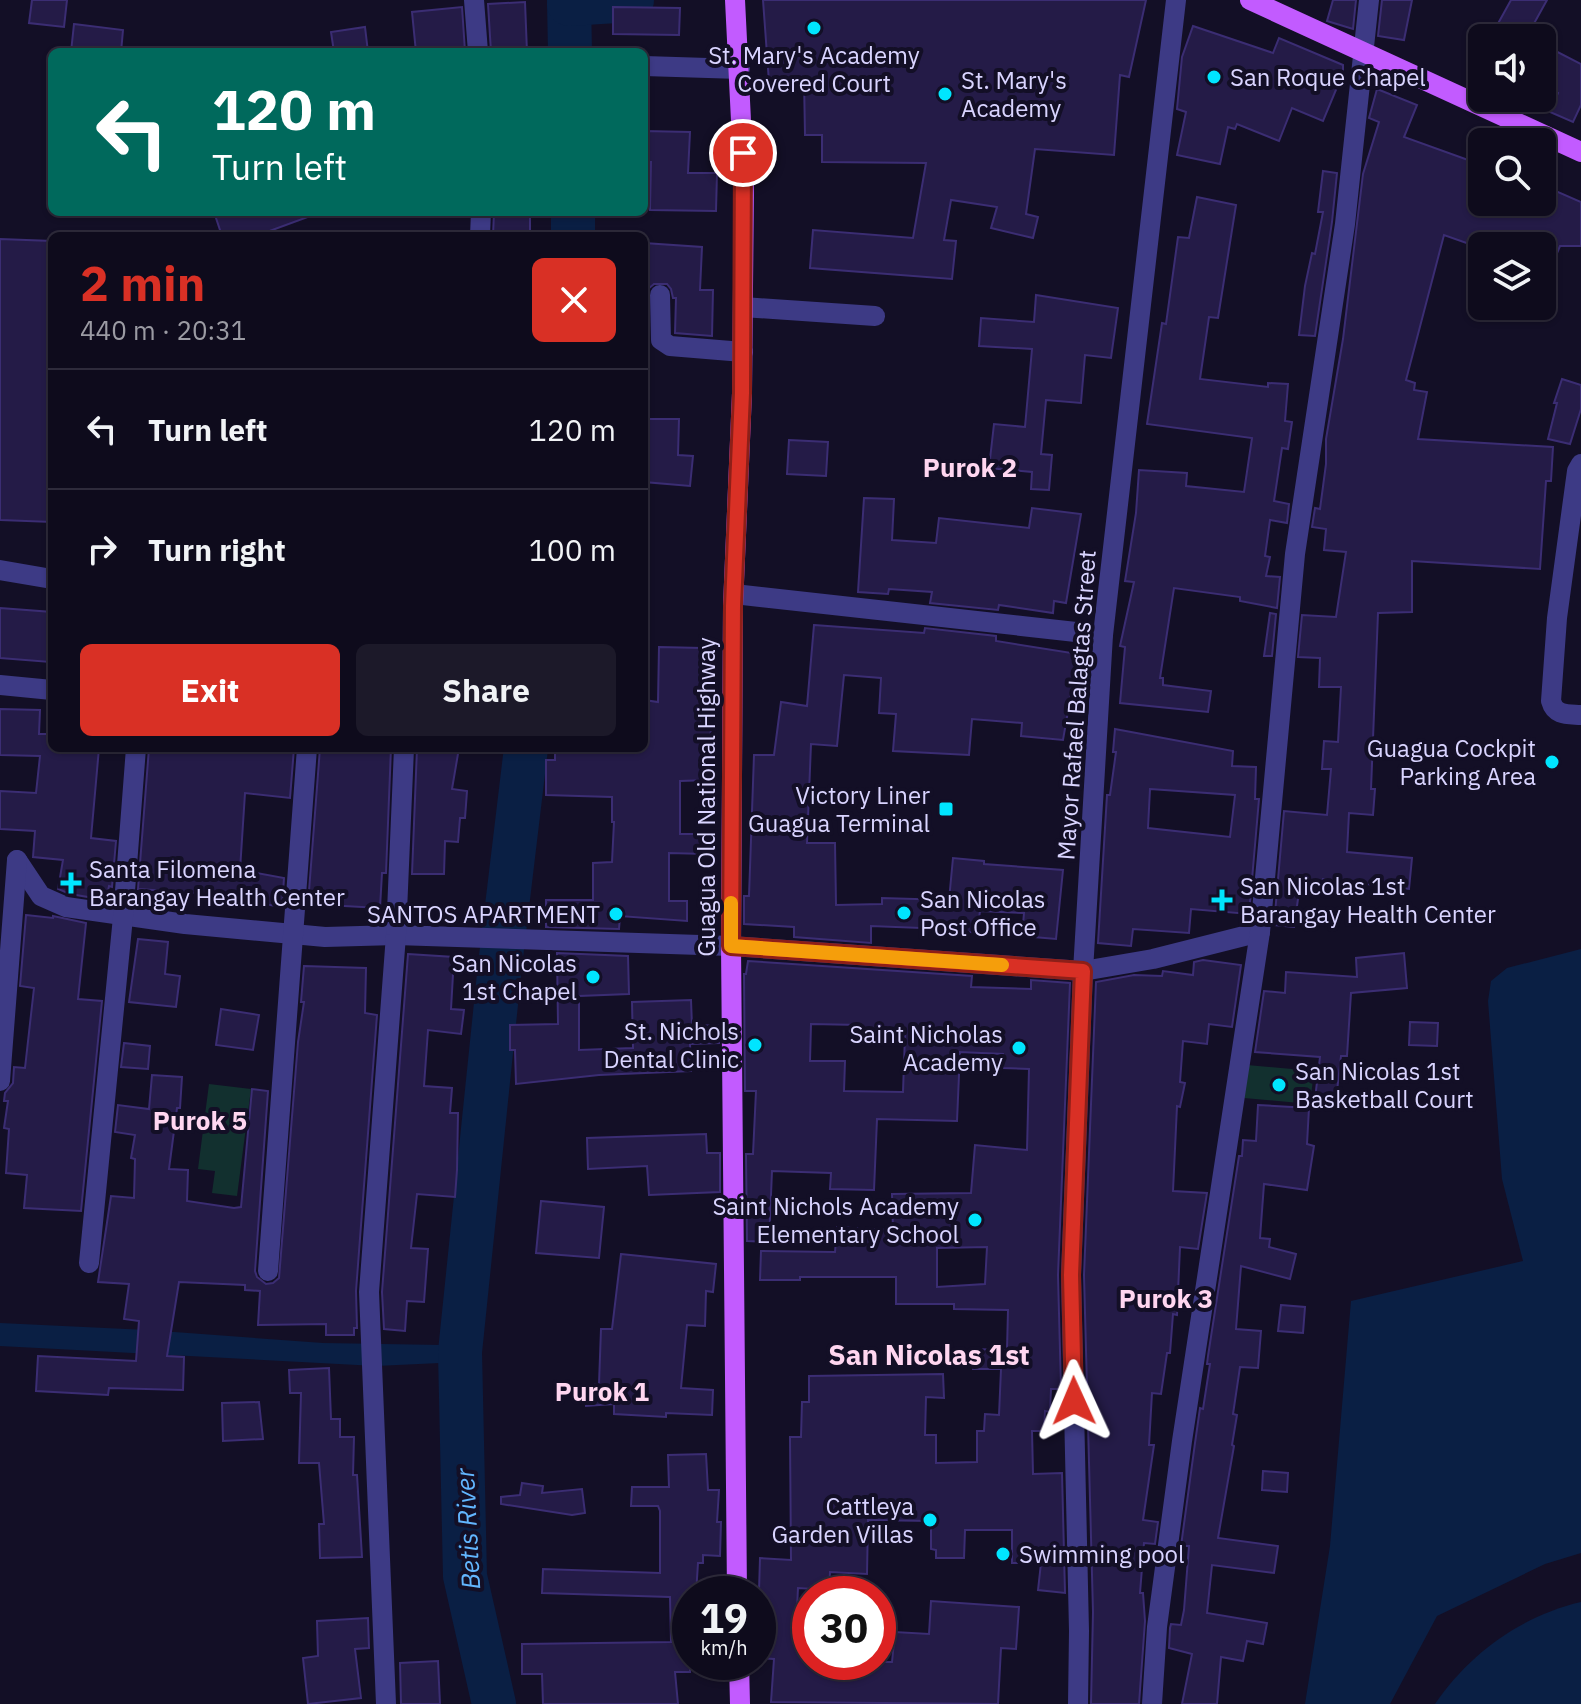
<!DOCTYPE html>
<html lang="en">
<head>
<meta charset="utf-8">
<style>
  body { margin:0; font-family:"IBM Plex Sans",sans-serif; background:#1c1929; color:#f1f3f6; height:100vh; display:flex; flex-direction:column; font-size:30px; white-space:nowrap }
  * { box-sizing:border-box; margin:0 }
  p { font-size:26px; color:#9b9ba3 }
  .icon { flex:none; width:44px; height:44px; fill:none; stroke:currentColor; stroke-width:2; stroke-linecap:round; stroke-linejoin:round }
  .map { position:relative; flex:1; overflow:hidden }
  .details { position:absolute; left:48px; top:232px; width:600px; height:520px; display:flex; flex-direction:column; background:#0e0b1c; border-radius:12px; box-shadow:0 2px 6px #0004,0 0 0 2px #2e2b3b }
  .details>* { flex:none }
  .top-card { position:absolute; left:48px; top:48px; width:600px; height:168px; border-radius:12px; box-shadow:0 2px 6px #0004,0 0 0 2px #2e2b3b; background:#00695c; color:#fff; overflow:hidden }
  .fabs { position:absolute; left:1468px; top:24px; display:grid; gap:16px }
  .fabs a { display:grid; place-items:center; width:88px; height:88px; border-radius:12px; background:#0e0b1c; box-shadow:0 2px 6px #0004,0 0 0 2px #2e2b3b; font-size:40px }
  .speed { position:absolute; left:672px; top:1576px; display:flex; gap:16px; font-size:40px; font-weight:700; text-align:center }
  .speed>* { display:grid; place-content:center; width:104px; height:104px; border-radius:50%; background:#0e0b1c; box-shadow:0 2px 6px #0004,0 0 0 2px #2e2b3b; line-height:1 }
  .speed small { font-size:20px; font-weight:400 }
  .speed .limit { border:12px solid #d22; background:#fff; color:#111 }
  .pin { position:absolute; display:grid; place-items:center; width:68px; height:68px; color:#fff; margin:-34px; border:4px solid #fff; border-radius:50%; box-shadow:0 2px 8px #0007 }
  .me { position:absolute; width:88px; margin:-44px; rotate:359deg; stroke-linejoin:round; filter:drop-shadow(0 0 6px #0008) }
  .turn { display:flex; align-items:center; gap:28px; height:168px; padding:0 32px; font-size:36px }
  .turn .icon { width:104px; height:104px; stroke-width:2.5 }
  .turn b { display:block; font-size:56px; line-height:68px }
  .round { display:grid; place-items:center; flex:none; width:84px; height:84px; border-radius:12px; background:#1c1929 }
  .overview { display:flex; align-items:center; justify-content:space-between; height:136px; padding:0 32px }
  h1 { font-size:48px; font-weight:700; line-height:60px; color:#d93025 }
  .primary-button { display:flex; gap:16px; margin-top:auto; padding:16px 32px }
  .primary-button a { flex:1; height:92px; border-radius:12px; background:#d93025; color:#fff; font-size:32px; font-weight:700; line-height:92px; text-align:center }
  .primary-button a+a { background:#1c1929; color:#f1f3f6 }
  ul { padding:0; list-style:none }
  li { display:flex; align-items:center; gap:24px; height:120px; padding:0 32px; border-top:2px solid #2e2b3b }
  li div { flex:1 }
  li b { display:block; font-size:30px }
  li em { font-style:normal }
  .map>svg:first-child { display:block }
</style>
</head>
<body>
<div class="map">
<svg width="1581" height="1704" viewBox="0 0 1581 1704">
  <rect width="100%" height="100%" fill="#130f26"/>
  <g fill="#12302f">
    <polygon points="1247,1065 1314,1071 1310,1104 1244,1098"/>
    <polygon points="209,1084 251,1089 237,1196 212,1193 215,1171 198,1169"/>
  </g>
  <g fill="#0a1f44">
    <polygon points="1581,949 1581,1553 1545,1564 1437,1616 1390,1704 1305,1704 1330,1546 1351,1301 1523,1261 1502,1179 1488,1001 1491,981 1507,968"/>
    <polygon points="0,1323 147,1330 323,1343 442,1345 453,1352 440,1363 376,1366 0,1346"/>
    <path d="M1581,1602v102h-146c34,-50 86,-88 146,-102z"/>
  </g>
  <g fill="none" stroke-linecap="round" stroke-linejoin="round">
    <g stroke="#0a1f44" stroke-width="44">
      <polyline points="569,0 570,52"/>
      <polyline points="569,4 632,0"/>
      <polyline points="573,236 573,212"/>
      <polyline points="494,1704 465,1576 460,1352 500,965 526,748"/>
    </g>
  </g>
  <g fill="#241b47" stroke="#3b2d73" stroke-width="2" fill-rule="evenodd">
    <polygon points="32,0 67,0 64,27 29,23"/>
    <polygon points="763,0 1146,0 1129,77 1120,75 1114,155 1035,149 1026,214 1038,217 1033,238 991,228 997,207 951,200 944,240 956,241 952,279 810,268 813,230 913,238 926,163 822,162 822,135 805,135 804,79 769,82"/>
    <polygon points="1333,0 1356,0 1353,29 1327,21"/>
    <polygon points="1382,0 1412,0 1404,40 1378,36"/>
    <polygon points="1511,0 1547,0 1526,38 1490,38"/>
    <polygon points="525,2 527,52 491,52 488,4"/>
    <polygon points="462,7 465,51 416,52 412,12"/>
    <polygon points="613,7 680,8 679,35 613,34"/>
    <polygon points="74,24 123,30 121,52 71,52"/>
    <polygon points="1193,26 1273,53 1279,38 1343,65 1343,73 1323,121 1292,108 1279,141 1237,124 1235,129 1228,127 1220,164 1177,155 1186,112 1177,109 1182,57"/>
    <polygon points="365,27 368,52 334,52 331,32"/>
    <polygon points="1542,44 1581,64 1581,105 1573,122 1550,112 1558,93 1542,84"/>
    <polygon points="1377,89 1417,105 1404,137 1482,165 1482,202 1542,202 1542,185 1581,202 1581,246 1560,246 1555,258 1542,253 1542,246 1475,246 1444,235 1406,380 1415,383 1414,390 1427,392 1418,439 1553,447 1551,481 1546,481 1540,569 1412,561 1412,612 1378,613 1371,789 1375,789 1373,815 1349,813 1347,852 1412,858 1409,889 1323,879 1322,888 1300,885 1294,927 1274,925 1284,811 1327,815 1331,769 1322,769 1324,741 1338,742 1341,687 1319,687 1320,658 1298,657 1302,615 1336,617 1346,552 1324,550 1326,529 1312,527 1315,508 1320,509 1326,464 1326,439 1343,339 1363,174 1379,122 1369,118"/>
    <polygon points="644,131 690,132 688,173 717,173 716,211 650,210 651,162 644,162"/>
    <polygon points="1323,171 1337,173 1332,222 1315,336 1299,335 1305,286 1312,253 1315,254 1323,212 1318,212"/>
    <polygon points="1197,197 1236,205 1218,318 1209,317 1200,379 1268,387 1268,383 1288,384 1285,421 1292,422 1288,449 1282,448 1274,501 1289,504 1287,523 1270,520 1265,556 1270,557 1266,576 1280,577 1277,608 1240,601 1240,597 1174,588 1160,678 1163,678 1163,685 1211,691 1208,712 1120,703 1125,647 1120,646 1134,582 1125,581 1136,513 1139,470 1187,473 1186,486 1244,492 1252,438 1147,424 1162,323 1166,324 1178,237 1189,238"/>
    <polygon points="214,212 315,212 316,214 256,236 222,236"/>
    <polygon points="494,212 530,212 530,236 493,236"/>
    <polygon points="0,239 52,241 52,522 0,520"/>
    <polygon points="644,243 702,247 700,290 713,290 712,336 675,333 676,298 673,298 671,289 667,284 654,284 648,289 647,297 644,297"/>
    <polygon points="1036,295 1118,308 1111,358 1085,355 1081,403 1046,400 1041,454 1052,455 1049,490 1031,489 1032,472 989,468 994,424 1025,427 1032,349 979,346 981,318 1034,322"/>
    <polygon points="1562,379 1581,385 1581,409 1570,444 1548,439 1557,403 1554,403"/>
    <polygon points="644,419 679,419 678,455 693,456 690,486 644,482"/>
    <polygon points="789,440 828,442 826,476 787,474"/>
    <polygon points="864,498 894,499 892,540 936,543 939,518 1029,528 1032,508 1081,514 1066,603 1054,601 1053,613 999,605 998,610 930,603 932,592 889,589 888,594 858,592"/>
    <polygon points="0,608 52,612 50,662 0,658"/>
    <polygon points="1270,613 1276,614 1272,656 1264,656"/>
    <polygon points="814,625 924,633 925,628 996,636 996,641 1078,654 1063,740 1021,736 1022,723 972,719 969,755 893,751 896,714 879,713 881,678 844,675 837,746 811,744 807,843 835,843 836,905 882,904 882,898 949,900 953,858 984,861 984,864 1063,870 1056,939 1022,936 1024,913 980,911 977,933 947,929 871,926 871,943 794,937 794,927 744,924 744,896 749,896 754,755 774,755 781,702 807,706"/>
    <polygon points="659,647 702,648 701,723 711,723 709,780 680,781 680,834 706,834 706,854 669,853 669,901 687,901 687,921 620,916 619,929 546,927 546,900 593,900 593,863 612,862 614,822 612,822 612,797 546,795 546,760 555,760 555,748 644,748 644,700 658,702"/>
    <polygon points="0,709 40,710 39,734 52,734 52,748 99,748 91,838 116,841 112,887 109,886 106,900 70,894 58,889 63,860 33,857 35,831 0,829 0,791 36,793 40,756 0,755"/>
    <path d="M1115,729l118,22 -1,15 24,1 -1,32h4l-10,115 -58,-5 -2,24 -56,-4 -2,17 -33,-3 9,-148h3l6,-43h-3zM1150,789l85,6 -5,42 -82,-9z"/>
    <polygon points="149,748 200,748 249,752 249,748 294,748 290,798 245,793 240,870 284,878 282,907 253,902 254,897 138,889"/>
    <polygon points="320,748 391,748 386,873 382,873 380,908 308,904"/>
    <polygon points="417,748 459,748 452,789 467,791 465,818 460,818 458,842 445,841 444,874 412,874"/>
    <polygon points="26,915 53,918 53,916 86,923 78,999 102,1001 81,1211 24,1208 27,1175 6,1173 9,1129 4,1128 8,1101 4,1101 5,1093 13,1083 14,1067 25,1068 34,988 20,986"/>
    <polygon points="138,939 168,942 165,974 180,976 176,1007 129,1002"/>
    <polygon points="557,953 628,956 629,994 579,996 579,1050 633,1048 632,1002 691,1000 692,1026 719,1025 719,1043 690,1044 691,1071 599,1075 516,1084 515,1050 510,1050 510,1025 558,1024"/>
    <polygon points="1404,953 1407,988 1351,993 1347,1056 1341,1056 1335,1109 1314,1107 1320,1057 1255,1052 1264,991 1285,993 1286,972 1357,977 1356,958"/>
    <polygon points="408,954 454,957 451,1009 464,1010 461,1034 428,1030 424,1086 452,1088 450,1113 458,1113 457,1170 455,1197 417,1194 411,1248 428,1249 424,1302 407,1301 405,1331 384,1329 382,1292"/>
    <polygon points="1203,960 1241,965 1232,1027 1209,1024 1207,1044 1183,1041 1180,1082 1185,1083 1180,1107 1177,1106 1173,1191 1207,1193 1198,1249 1180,1247 1177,1315 1173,1314 1170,1353 1167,1353 1161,1394 1152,1393 1149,1445 1154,1445 1143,1520 1158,1522 1155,1544 1144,1543 1140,1593 1143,1593 1145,1621 1139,1704 1091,1704 1093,1612 1084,1275 1096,982 1134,975 1162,976 1163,971 1193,975 1194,962"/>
    <path d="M748,961l224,15 -1,11 60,2v-9l39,3 -12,292 3,114h-10l-1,23 -5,-1 -1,20h-12l1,43 29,-1 3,120 -27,-3 3,-27h-29v-33h-47l-1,28h-28v-8l-5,-1v-28l-63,-1 -1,54 -37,-2 -1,18 -31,-2 -2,40h14v34h82l3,-30 34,2 2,-33 88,6 -3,42 -15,-1 -3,56 -227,-2 3,-43 -14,-1 1,-34h-3l2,-66 31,2 -1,-123h11l1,-35h7v-26l134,-2 1,24 -18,-1 -1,38h11v28l41,-1v-31h7l1,-17 14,1 2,-46h-28v-20l34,1 1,-40 -54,-1v-5h-58v-27h-96v3h-40l1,-29 74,1 2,-25 56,3 -1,-36 79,-1 4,-48 52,5 2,-81 -26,-1v-14l-43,-2 -3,69 -80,-2 -3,71 -44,-1 1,-16 -59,-2 -3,71 -22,-1 -1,-87h7l3,-63h-11l-1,-117h2zM811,1024l49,1v7l45,3 -2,57 -59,-1 1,-30h-35zM987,1247l-2,37 -48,3v-39z"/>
    <polygon points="304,966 366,968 365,1013 377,1015 356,1291 357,1328 354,1328 354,1335 326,1335 326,1324 258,1325 260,1291 245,1290 245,1285 179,1282 167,1356 184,1357 183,1390 109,1388 108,1395 36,1391 38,1356 136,1361 139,1321 124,1319 129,1284 98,1282 111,1196 134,1198 135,1159 131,1158 135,1135 115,1132 118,1105 149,1109 152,1075 182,1077 180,1108 177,1108 169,1169 188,1170 187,1201 234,1208 241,1207 252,1089 268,1091 255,1271 257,1277 266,1284 273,1283 279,1278 298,1042 304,1002 301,1002"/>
    <polygon points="221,1009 259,1015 253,1050 216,1045"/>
    <polygon points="1410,1022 1438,1023 1437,1046 1409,1045"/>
    <polygon points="124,1043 150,1046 148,1069 121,1067"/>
    <polygon points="1258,1105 1309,1108 1307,1144 1314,1146 1307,1190 1264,1184 1260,1238 1270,1239 1269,1247 1296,1254 1290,1279 1241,1266 1236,1329 1261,1331 1258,1368 1240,1367 1233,1414 1237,1415 1232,1445 1234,1446 1218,1538 1278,1546 1274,1573 1212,1565 1207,1613 1267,1623 1263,1644 1247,1641 1243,1661 1221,1657 1217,1704 1182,1704 1192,1654 1169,1648 1170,1628 1171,1624 1181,1625 1184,1610 1189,1546 1181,1546 1195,1443 1200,1408 1203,1409 1210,1364 1207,1364 1208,1356 1239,1156 1242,1156 1243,1140 1256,1141"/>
    <polygon points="706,1134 707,1153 720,1153 720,1192 649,1195 647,1166 588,1169 587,1138"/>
    <polygon points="541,1201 604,1207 599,1258 536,1253"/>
    <polygon points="621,1254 716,1264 713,1292 706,1291 705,1326 687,1325 681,1388 713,1390 712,1415 666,1413 666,1417 614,1414 614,1404 586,1406 585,1385 599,1384 601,1329 612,1329"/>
    <polygon points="1281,1305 1305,1307 1303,1333 1278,1331"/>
    <polygon points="329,1368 331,1419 340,1419 340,1437 354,1437 353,1475 357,1475 362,1557 320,1558 319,1524 324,1524 319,1463 299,1463 301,1393 290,1393 289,1370"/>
    <polygon points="259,1402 263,1439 223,1441 222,1403"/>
    <polygon points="706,1454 708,1490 719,1490 717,1522 721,1522 720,1556 703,1555 703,1563 698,1563 696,1594 690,1594 690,1672 675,1672 678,1704 543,1704 542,1674 522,1674 522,1644 671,1642 670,1597 542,1593 543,1569 660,1573 660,1511 658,1506 631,1506 632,1487 669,1487 668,1455"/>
    <polygon points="1263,1471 1288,1473 1287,1492 1262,1490"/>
    <polygon points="522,1483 543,1486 542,1493 582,1489 585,1513 572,1515 501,1504 501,1497 520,1495"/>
    <polygon points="368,1618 369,1648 355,1649 361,1698 308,1704 303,1658 318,1656 317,1621"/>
    <polygon points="438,1661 440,1704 401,1704 400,1663"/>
  </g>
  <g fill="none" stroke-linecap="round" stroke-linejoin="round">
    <g stroke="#3d3a85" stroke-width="20">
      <polyline points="474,0 478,52"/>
      <polyline points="644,66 740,69"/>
      <polyline points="480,236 481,212"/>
      <polyline points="660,295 661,340 670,346 743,352"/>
      <polyline points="743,307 875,316"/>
      <path d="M1581,464l-4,7 -20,147 -6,83c4,15 17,13 30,14"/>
      <polyline points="0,570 52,579"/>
      <polyline points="734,594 1103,635"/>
      <polyline points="0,685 52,690"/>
      <polyline points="17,860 41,896 66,907 185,924 325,937 396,935 731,946 1083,971 1153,959 1260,932"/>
      <polyline points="0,1081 17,860"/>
      <polyline points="89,1263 123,917 136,748"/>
      <polyline points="268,1271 307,748"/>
      <polyline points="386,1704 369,1292 396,935 404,748"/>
      <polyline points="1078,1704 1079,1631 1071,1275 1083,971 1103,635 1176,0"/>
      <polyline points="1152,1704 1157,1627 1182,1441 1260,932 1295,554 1345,224 1369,0"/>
    </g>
    <g stroke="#c25bff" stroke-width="20">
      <polyline points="735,0 744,181 742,393 733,606 731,946 737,1594"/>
      <polyline points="1250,0 1581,152"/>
      <polyline points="739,1662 740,1704"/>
    </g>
  </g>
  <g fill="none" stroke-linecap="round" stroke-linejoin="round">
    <defs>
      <polyline id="route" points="743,153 742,393 733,606 731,946 1083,971 1071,1275 1074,1401"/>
    </defs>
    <use href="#route" stroke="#8d1f18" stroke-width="20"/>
    <use href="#route" stroke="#d93025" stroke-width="14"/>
    <polyline stroke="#f59e0b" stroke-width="14" points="731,903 731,946 1002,965"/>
  </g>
  <g fill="#00e5ff" stroke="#130f26" stroke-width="3">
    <circle cx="814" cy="28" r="8"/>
    <circle cx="1214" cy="77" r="8"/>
    <circle cx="945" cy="94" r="8"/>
    <circle cx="1552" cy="762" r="8"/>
    <rect x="938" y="801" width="16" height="16" rx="4"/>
    <path d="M67 871h8v8h8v8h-8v8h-8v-8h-8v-8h8z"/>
    <path d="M1218 888h8v8h8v8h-8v8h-8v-8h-8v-8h8z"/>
    <circle cx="904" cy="913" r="8"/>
    <circle cx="616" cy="914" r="8"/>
    <circle cx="593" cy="977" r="8"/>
    <circle cx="755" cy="1045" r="8"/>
    <circle cx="1019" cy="1048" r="8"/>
    <circle cx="1279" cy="1085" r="8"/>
    <circle cx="975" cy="1220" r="8"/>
    <circle cx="930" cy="1520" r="8"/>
    <circle cx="1003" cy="1554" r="8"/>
  </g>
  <g text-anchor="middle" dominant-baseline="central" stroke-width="8" stroke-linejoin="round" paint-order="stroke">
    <g font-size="24" fill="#d9d4ff" stroke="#130f26" text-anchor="end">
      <text x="814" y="55" text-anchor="middle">St. Mary's Academy<tspan x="814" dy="28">Covered Court</tspan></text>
      <text x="1230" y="77" text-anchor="start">San Roque Chapel</text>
      <text x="961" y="80" text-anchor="start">St. Mary's<tspan x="961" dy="28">Academy</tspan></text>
      <text x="1536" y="748">Guagua Cockpit<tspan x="1536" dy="28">Parking Area</tspan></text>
      <text x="930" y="795">Victory Liner<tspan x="930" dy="28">Guagua Terminal</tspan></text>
      <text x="89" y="869" text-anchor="start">Santa Filomena<tspan x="89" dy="28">Barangay Health Center</tspan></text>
      <text x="1240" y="886" text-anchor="start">San Nicolas 1st<tspan x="1240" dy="28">Barangay Health Center</tspan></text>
      <text x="920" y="899" text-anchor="start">San Nicolas<tspan x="920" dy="28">Post Office</tspan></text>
      <text x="600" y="914">SANTOS APARTMENT</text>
      <text x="577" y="963">San Nicolas<tspan x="577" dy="28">1st Chapel</tspan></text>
      <text x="739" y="1031">St. Nichols<tspan x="739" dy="28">Dental Clinic</tspan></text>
      <text x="1003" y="1034">Saint Nicholas<tspan x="1003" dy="28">Academy</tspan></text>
      <text x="1295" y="1071" text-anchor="start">San Nicolas 1st<tspan x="1295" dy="28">Basketball Court</tspan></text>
      <text x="959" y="1206">Saint Nichols Academy<tspan x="959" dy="28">Elementary School</tspan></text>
      <text x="914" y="1506">Cattleya<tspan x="914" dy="28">Garden Villas</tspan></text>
      <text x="1019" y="1554" text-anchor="start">Swimming pool</text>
    </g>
    <g font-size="24" fill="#d9d4ff" stroke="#130f26">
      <text transform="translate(1076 705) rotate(-86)">Mayor Rafael Balagtas Street</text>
      <text transform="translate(706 797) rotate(-90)">Guagua Old National Highway</text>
    </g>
    <g font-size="26" font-weight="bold" fill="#ffd6f0" stroke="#130f26">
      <text x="970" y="467">Purok 2</text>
      <text x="200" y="1120">Purok 5</text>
      <text x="1166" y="1298">Purok 3</text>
      <text x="602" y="1391">Purok 1</text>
    </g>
    <g font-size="26" font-style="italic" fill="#62b6ff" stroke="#130f26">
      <text transform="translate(467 1529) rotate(-93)">Betis River</text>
    </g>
    <g font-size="28" font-weight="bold" fill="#ffd6f0" stroke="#130f26">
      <text x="929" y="1354">San Nicolas 1st</text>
    </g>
  </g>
</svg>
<div class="fabs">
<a><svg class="icon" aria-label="sound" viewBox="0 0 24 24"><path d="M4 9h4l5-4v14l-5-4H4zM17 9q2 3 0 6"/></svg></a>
<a><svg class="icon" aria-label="search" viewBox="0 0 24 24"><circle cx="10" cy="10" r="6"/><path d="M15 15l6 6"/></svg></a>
<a><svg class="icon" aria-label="layers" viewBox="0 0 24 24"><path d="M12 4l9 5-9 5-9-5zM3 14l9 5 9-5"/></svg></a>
</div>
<div class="speed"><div>19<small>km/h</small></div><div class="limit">30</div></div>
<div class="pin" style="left:743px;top:153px;background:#d93025"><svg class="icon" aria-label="arrive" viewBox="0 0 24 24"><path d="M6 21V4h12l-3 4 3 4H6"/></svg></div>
<svg class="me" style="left:1074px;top:1401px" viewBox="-20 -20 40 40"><path d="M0-17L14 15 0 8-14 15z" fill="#d93025" stroke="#fff" stroke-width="4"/></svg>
<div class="top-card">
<div class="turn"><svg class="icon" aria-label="left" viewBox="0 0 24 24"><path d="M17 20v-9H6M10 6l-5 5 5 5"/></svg><div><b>120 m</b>Turn left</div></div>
</div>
<section class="details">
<div class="overview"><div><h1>2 min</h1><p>440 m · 20:31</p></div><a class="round" style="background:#d93025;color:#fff"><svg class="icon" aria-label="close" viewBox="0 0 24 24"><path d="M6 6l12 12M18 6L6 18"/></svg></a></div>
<ul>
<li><svg class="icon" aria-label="left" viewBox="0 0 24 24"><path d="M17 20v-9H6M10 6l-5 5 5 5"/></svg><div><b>Turn left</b></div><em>120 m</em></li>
<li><svg class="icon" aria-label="right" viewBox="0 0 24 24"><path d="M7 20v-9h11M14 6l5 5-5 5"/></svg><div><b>Turn right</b></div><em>100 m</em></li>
</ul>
<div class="primary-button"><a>Exit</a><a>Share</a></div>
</section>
</div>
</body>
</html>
